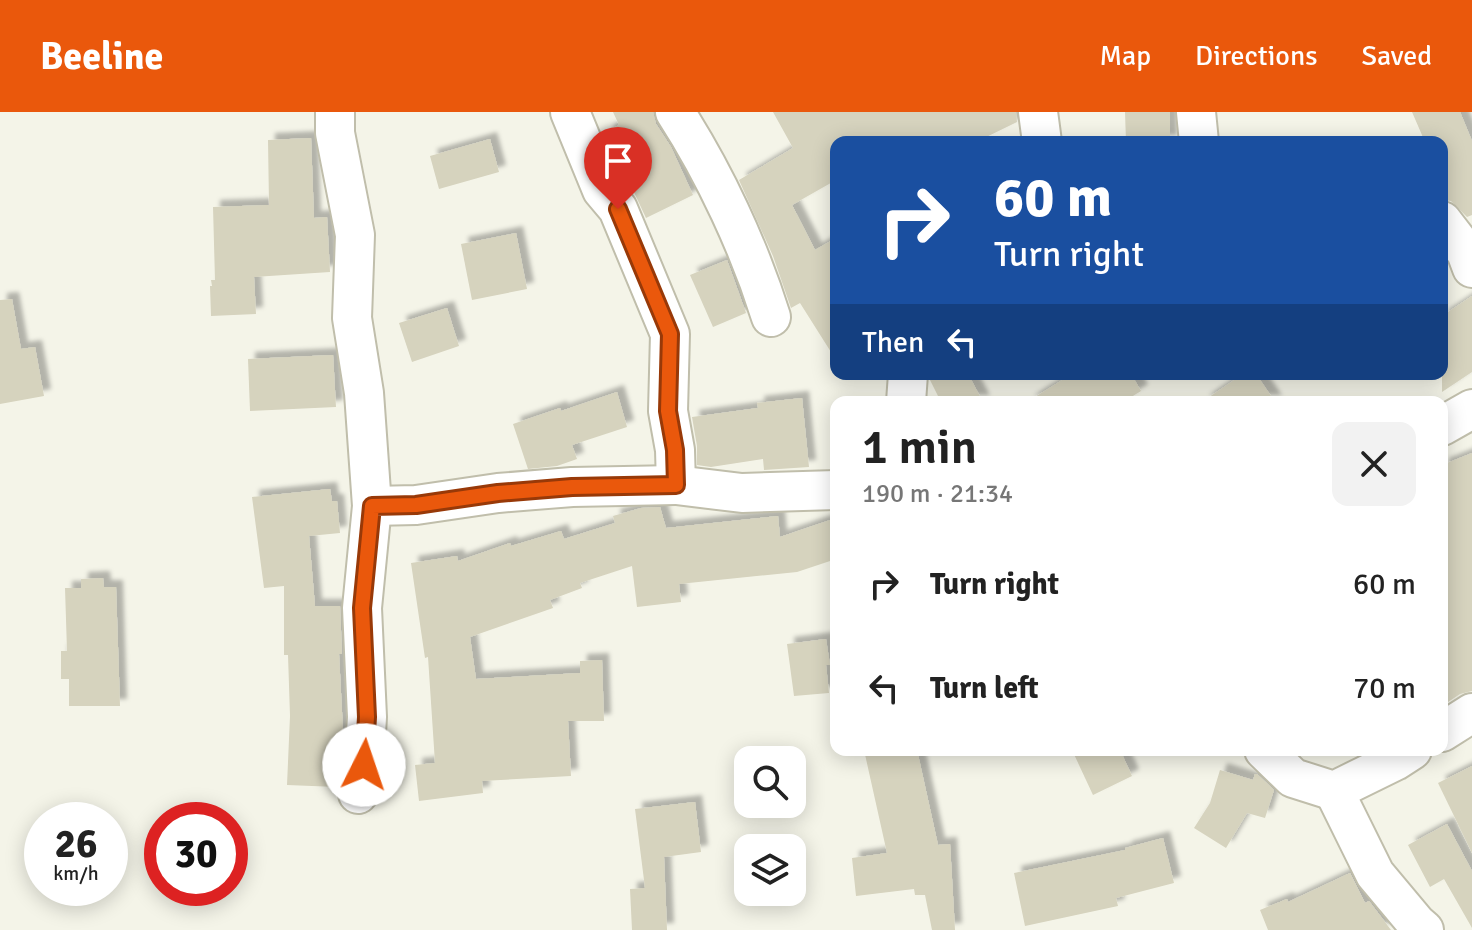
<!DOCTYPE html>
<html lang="en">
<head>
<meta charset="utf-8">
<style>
  body { margin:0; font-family:Signika,sans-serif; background:#f2f2f2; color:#222; height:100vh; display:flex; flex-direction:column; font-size:30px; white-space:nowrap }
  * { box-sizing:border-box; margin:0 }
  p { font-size:26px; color:#767676 }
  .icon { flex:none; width:44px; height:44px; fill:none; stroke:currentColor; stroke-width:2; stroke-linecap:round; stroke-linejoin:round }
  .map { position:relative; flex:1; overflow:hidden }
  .drawer { position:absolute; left:830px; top:284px; width:618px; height:360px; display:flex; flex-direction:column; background:#fff; border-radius:16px; box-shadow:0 4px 20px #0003 }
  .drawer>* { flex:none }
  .top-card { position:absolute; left:830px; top:24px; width:618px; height:244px; border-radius:16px; box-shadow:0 4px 20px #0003; background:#1a4fa0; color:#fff; overflow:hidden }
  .tools { position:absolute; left:734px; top:634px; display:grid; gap:16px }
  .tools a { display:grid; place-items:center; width:72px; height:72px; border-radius:16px; background:#fff; box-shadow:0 4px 20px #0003; font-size:40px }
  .speed { position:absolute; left:24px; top:690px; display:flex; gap:16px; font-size:40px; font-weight:700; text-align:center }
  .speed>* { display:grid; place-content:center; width:104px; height:104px; border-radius:50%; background:#fff; box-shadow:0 4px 20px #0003; line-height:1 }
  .speed small { font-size:20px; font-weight:400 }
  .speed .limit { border:12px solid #d22; background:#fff; color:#111 }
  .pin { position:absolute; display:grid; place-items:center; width:68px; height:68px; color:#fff; margin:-82px -34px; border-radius:50% 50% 50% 0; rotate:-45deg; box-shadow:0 0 8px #0007 }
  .pin .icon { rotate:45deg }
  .me { position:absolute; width:88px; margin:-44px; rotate:4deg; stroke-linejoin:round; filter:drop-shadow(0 0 6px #0008) }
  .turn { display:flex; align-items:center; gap:28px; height:168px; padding:0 32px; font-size:36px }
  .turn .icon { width:104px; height:104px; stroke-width:2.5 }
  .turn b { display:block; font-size:56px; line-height:68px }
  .then { display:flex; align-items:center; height:76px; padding:0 32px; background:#0003; gap:16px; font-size:30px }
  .round { display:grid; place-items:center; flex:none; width:84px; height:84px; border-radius:16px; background:#f2f2f2 }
  .summary { display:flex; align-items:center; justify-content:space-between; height:136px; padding:0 32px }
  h1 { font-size:48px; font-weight:600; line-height:60px }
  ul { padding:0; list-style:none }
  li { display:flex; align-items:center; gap:24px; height:104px; padding:0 32px }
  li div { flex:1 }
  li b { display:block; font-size:30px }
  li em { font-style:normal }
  header { display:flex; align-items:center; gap:48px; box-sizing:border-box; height:112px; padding:0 40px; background:#ea580c; color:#fff }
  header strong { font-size:38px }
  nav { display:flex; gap:44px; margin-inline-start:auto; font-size:28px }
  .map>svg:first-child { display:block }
</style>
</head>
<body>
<header>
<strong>Beeline</strong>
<nav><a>Map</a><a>Directions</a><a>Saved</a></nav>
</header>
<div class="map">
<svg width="1472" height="818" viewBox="0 0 1472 818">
  <defs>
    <filter id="shadow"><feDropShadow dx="7" dy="-7" stdDeviation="2" flood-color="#0004"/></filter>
  </defs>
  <rect width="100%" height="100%" fill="#f4f4e8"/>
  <g fill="#d6d3be" filter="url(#shadow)">
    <polygon points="613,0 653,0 656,12 671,35 693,83 646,106 606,20 619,13"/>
    <polygon points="773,0 1016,0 1017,10 976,30 836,30 836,68 792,93 815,138 836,126 836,248 800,191 791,196 773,144 739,68 793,36"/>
    <polygon points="1125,0 1170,0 1170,30 1126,30"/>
    <polygon points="1412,0 1460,0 1472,29 1472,103 1467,105 1451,89 1443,88 1442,30 1425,30"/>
    <polygon points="311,26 314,106 327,105 330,160 254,165 256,202 211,204 210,174 212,174 211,168 215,168 213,95 269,93 268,28"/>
    <polygon points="490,27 499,60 439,77 430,44"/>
    <polygon points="516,121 527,177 472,188 461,132"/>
    <polygon points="727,148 746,201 713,215 690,163"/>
    <polygon points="1472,184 1472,260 1442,280 1442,204"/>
    <polygon points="12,187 21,237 35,235 44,284 0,292 0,188"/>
    <polygon points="447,196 459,234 412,250 399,211"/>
    <polygon points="333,243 336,295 250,299 248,247"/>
    <polygon points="930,262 968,262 983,290 941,290 930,268"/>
    <polygon points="1072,262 1131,262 1141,279 1123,290 1027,290"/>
    <polygon points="1243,262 1256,262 1275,290 1202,290"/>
    <polygon points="617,280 627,315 572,333 577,347 557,354 528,357 513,312 560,296 561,299"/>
    <polygon points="802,286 809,355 764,358 763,347 711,355 697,353 697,334 692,305 758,296 757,291"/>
    <polygon points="1472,341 1472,579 1460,582 1442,594 1442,353"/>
    <polygon points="330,377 332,389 337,389 340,421 309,424 315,494 340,494 342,542 339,542 343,619 341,657 337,675 287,673 290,604 288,543 284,543 284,474 264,476 252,385"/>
    <polygon points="660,395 666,416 778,404 780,425 836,406 836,447 797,460 679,472 681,490 637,495 632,454 580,471 582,476 550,488 553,496 470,525 476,567 580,561 580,549 602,548 604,609 568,609 571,664 482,669 483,681 419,689 415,653 435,651 428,545 425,546 411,451 457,444 458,449 510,431 511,434 561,419 564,427 615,411 613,404 641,396"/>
    <polygon points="103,466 104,475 116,475 120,594 69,594 69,567 61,567 61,539 67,539 65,476 81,476 81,467"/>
    <polygon points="826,527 830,553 826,553 829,581 794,584 787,532"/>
    <polygon points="864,638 917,638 938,733 950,732 955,818 932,818 925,783 915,783 914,777 856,784 852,746 887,741"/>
    <polygon points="1072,638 1120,638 1132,664 1093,683"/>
    <polygon points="1472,654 1472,741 1438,671"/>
    <polygon points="1220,658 1253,668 1255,662 1257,662 1274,678 1265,706 1247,701 1226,736 1194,716 1210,691"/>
    <polygon points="695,690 701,740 664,745 667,818 632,818 630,777 645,776 635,697"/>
    <polygon points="1447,712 1472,759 1472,816 1444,767 1430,775 1408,733"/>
    <polygon points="1163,726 1174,771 1116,786 1118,794 1025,814 1014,761 1125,738 1125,736"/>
    <polygon points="1350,761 1365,791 1369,789 1391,818 1268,818 1260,798 1287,787 1288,790"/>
  </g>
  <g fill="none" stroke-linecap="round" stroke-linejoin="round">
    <defs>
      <g id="minor">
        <polyline points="335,0 335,21 355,123 352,206 364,281 372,394 362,496 367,605 364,653 358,682"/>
        <polyline points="570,0 602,78 618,97 670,222 668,299 675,338 676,373 742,381 836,378"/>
        <path d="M675,0c40,62 74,135 96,205"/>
        <polyline points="1038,0 1042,30"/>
        <polyline points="1196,0 1199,30"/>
        <polyline points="1442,109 1466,140 1472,156"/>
        <polyline points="906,290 908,262"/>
        <polyline points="1442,314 1472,297"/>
        <polyline points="372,394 416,393 498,381 572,375 676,373"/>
        <polyline points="1442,620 1472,601"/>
        <polyline points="1264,638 1293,666 1334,679 1395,649 1412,638"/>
        <polyline points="1334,679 1375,762 1416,811 1424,818"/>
      </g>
    </defs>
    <use href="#minor" stroke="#c0beab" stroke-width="42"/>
    <use href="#minor" stroke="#fff" stroke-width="38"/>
  </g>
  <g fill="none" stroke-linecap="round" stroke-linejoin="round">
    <defs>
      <polyline id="route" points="364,653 367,605 362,496 372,394 416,393 498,381 572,375 676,373 675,338 668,299 670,222 618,97"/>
    </defs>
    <use href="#route" stroke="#983908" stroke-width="20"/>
    <use href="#route" stroke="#ea580c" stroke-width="14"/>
  </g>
</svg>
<div class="tools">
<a><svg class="icon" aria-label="search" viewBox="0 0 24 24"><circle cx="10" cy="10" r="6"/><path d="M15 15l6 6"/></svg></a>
<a><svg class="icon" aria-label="layers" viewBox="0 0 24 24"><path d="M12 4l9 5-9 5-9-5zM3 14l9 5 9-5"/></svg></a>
</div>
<div class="speed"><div>26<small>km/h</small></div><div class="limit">30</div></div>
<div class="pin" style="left:618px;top:97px;background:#d93025"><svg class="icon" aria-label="arrive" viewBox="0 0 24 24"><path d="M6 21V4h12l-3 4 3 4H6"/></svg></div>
<svg class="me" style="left:364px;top:653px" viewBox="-20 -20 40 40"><circle r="19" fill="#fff"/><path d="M0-13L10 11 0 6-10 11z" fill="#ea580c"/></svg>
<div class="top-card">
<div class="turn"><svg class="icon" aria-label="right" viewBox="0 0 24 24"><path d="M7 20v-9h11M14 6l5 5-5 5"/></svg><div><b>60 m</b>Turn right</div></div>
<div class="then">Then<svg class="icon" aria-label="left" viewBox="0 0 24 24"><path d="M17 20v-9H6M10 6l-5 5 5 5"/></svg></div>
</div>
<section class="drawer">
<div class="summary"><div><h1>1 min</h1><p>190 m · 21:34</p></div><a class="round"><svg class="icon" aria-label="close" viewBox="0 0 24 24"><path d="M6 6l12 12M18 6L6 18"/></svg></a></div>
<ul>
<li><svg class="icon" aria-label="right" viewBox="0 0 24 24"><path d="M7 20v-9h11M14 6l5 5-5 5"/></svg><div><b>Turn right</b></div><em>60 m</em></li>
<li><svg class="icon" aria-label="left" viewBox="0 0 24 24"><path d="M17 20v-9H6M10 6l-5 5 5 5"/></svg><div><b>Turn left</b></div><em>70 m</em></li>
</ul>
</section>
</div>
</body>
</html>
